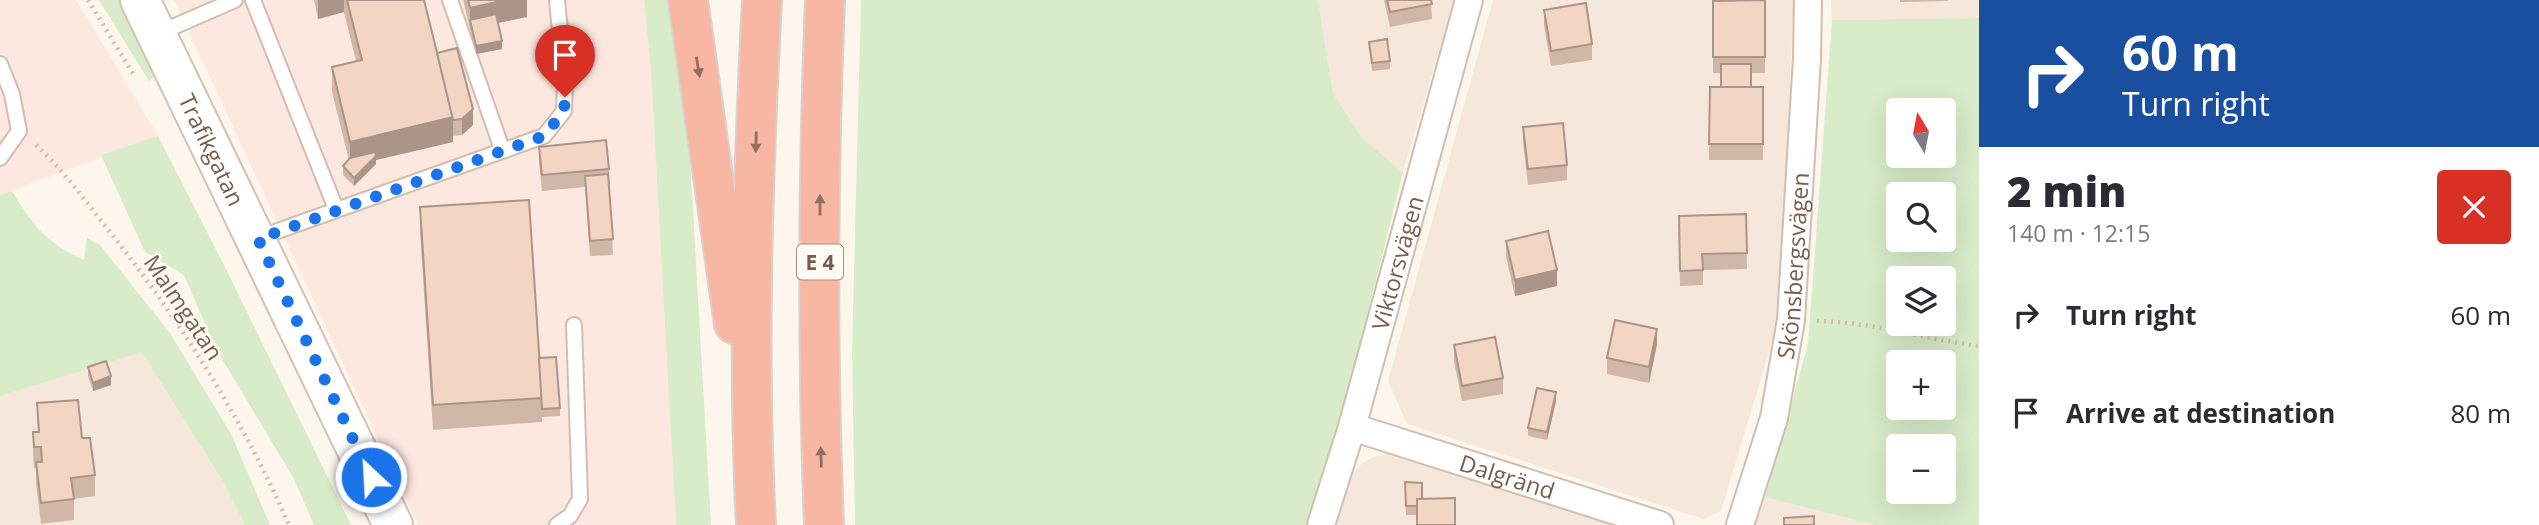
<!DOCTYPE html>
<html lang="en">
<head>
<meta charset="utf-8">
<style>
  body { margin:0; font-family:"Open Sans",sans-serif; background:#f7f7f7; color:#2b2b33; height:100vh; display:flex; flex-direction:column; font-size:26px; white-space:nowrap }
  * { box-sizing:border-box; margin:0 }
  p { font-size:23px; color:#7c7c81 }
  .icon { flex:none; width:38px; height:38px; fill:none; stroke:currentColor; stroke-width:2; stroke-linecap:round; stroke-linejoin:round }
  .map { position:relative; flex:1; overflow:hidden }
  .panel { display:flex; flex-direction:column; background:#fff; width:560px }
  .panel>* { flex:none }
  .top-card { background:#1a4fa0; color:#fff; overflow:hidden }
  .needle { width:46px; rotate:350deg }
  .controls { position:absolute; left:1886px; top:98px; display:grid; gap:14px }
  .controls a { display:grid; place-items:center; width:70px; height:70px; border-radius:7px; background:#fff; box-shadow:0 7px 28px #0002; font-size:35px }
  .pin { position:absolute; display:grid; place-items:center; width:60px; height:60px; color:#fff; margin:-72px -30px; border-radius:50% 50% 50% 0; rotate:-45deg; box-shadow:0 0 7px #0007 }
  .pin .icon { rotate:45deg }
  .me { position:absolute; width:77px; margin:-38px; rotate:335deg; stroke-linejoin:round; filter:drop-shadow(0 0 5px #0008) }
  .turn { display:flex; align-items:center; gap:24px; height:147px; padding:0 28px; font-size:32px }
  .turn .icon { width:91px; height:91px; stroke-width:2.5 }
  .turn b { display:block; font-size:49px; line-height:60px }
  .round { display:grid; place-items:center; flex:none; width:74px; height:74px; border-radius:7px; background:#f7f7f7 }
  .headline { display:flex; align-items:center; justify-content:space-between; height:119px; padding:0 28px }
  h1 { font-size:42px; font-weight:800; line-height:52px }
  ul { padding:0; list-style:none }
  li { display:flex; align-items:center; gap:21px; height:98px; padding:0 28px }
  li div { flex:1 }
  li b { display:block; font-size:26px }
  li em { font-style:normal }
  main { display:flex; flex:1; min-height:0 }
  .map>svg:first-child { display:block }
</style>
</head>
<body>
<main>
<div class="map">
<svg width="1979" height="525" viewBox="0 0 1979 525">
  <rect width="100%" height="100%" fill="#fdf6ec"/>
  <g fill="#f5e8da">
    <polygon points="1318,0 1454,0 1403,172 1362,138 1333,93"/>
    <polygon points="1493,0 1794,0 1780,294 1776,329 1721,511 1704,519 1407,424 1388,381"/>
    <polygon points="1831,0 1979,0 1979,18 1832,20"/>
    <polygon points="142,351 224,483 245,525 0,525 0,396"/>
    <polygon points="1394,453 1527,497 1616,525 1334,525 1347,480 1363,462 1376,456"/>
    <polygon points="1765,497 1875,525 1755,525"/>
  </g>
  <g fill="#fde8e0">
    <polygon points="0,0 76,0 158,136 0,195"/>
    <polygon points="174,0 644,0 651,72 676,525 418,525"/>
  </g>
  <g fill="#d8ecc9" fill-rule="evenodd">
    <polygon points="99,0 119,0 155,76 149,81"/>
    <polygon points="644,0 673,0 683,75 691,176 711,525 676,525 651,72"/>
    <polygon points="861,0 1318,0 1333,93 1362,138 1403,172 1343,413 1306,525 855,525 852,350"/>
    <path d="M1979,18v507h-104l-110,-28 43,-153 24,-324zM1899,110h45v46h-45zM1899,194h45v46h-45zM1899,278h45v46h-45zM1899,362h45v46h-45zM1899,446h45v46h-45z"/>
    <polygon points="158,136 227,271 351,525 314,525 294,479 215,347 184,275 145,252 101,155"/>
    <path d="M12,191c22,36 33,51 72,69l3,-22 13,7 70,88 61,101 39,91h-25l-21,-42 -82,-131 -142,44v-201z"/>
  </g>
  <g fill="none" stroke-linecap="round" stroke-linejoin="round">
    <defs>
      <g id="service">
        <polyline points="253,0 336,209"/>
        <polyline points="450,0 502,149"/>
        <polyline points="159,33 235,0"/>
        <polyline points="0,64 12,94 19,131 0,158"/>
        <polyline points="258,238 544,136 564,111 565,83 557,0"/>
        <polyline points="557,525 570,516 580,499 574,325"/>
      </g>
      <g id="minor">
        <path id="s1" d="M1352,427l308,98"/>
        <path id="s2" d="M1321,525l31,-98 117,-427"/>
        <path id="s3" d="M1740,525l34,-107 17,-98 16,-262 1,-58"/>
      </g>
      <g id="secondary">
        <path id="s4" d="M140,0l253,525"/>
      </g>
      <g id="motorway">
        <polyline points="688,0 734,324"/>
        <path d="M756,525c-9,-174 -3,-351 6,-525"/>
        <path d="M824,525c-7,-175 -6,-350 1,-525"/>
      </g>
    </defs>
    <use href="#service" stroke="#d1beb0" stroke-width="18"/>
    <use href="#minor" stroke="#d1beb0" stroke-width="30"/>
    <use href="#secondary" stroke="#d6c0b0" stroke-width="42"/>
    <use href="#motorway" stroke="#dad1cd" stroke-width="42"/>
    <g stroke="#d9b8a5" stroke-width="4.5" stroke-dasharray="2 5" stroke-linecap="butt">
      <polyline points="88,0 135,77"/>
      <path d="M36,145c25,23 45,50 66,77 74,92 140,195 187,303"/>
      <path d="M1817,321c56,1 107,18 162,25"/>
    </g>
    <use href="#service" stroke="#fff" stroke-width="14"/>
    <use href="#minor" stroke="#fff" stroke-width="26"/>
    <use href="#secondary" stroke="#fff" stroke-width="38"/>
    <use href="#motorway" stroke="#f7b7a3" stroke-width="38"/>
  </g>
  <g fill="#d1b7a8">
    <polygon points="314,0 424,0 437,53 473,125 462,135 453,136 453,142 376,160 376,164 354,186 343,175 343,166 349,160 332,92 332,67 356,61 344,12 318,19"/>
    <polygon points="463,0 527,0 527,17 498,23 502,49 476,54"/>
    <polygon points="1384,0 1431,0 1432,19 1390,27"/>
    <polygon points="1765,0 1765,73 1751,73 1751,87 1763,87 1763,160 1709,160 1710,87 1721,87 1721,73 1713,73 1713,1"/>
    <polygon points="1900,0 1948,0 1948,1 1900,2"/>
    <polygon points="1544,10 1592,44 1592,60 1551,66 1544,25"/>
    <polygon points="1369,42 1390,61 1390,69 1372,71"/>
    <polygon points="1523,127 1567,165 1567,180 1528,185 1523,143"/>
    <polygon points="539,147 609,169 613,255 590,256 585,187 542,191 539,162"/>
    <polygon points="420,207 539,358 560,408 560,416 542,417 542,422 433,430 420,232"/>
    <polygon points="1746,214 1747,269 1703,270 1703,285 1680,286 1679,216"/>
    <polygon points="1506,241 1557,286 1515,296 1506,257"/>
    <polygon points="1657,344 1649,383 1607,374 1607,358"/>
    <polygon points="1454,345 1503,378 1503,394 1462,401 1454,361"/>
    <polygon points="88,367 111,385 93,391 88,376"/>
    <polygon points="1556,401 1547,440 1528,436 1528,428"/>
    <polygon points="37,403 82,438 95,475 95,496 74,499 74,520 41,524 36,483 36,468 34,468 33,453 33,432 38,432"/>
    <polygon points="1405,482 1422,483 1417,515 1406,515"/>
  </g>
  <g fill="#aa9588">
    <polygon points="318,0 344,0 344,12 318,19"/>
    <polygon points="506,0 527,0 527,17 472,28 470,20 470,8"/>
    <polygon points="502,41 502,49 476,54 476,46"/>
    <polygon points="473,109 473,125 462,135 462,119"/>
    <polygon points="453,117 453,142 376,160 376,164 354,186 354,178 350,166 350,142"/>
    <polygon points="1557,270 1557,286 1515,296 1515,280"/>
    <polygon points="1657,329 1657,344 1649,383 1649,367"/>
    <polygon points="111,376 111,385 93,391 93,383"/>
    <polygon points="1556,392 1556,401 1547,440 1547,432"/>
  </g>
  <g fill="#f3d5c3" stroke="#aa9588" stroke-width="2">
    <polygon points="347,0 424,0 453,117 350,142 332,67 362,60"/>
    <polygon points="468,0 506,0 470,8"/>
    <polygon points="1387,0 1431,0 1432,4 1390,12"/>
    <polygon points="1765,0 1765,57 1713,57 1713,1"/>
    <polygon points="1586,3 1592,44 1551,51 1544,10"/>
    <polygon points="496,14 502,41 476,46 470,20"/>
    <polygon points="1387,39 1390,61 1372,63 1369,42"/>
    <polygon points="457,48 473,109 462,119 453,120 437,53"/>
    <rect x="1721" y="64" width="30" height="23"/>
    <polygon points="1710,87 1763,87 1763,144 1709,144"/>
    <polygon points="1563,123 1567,165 1528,169 1523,127"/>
    <polygon points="606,140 609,169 542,175 539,147"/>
    <polygon points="375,152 376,156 354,178 343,166 350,158"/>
    <polygon points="608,174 613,239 590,241 585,176"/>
    <polygon points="529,200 542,398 433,405 420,207"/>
    <polygon points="1746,214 1747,253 1702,254 1703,270 1680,271 1679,216"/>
    <polygon points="1548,231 1557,270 1515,280 1506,241"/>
    <polygon points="1615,320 1657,329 1649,367 1607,358"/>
    <polygon points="1495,337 1503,378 1462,386 1454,345"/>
    <polygon points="556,357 560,408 542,409 539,358"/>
    <polygon points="106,361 111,376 93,383 88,367"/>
    <polygon points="1537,388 1556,392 1547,432 1528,428"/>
    <polygon points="78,400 82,438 90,438 95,475 71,478 74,499 41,503 36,462 42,462 41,447 34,447 33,432 39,432 37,403"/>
    <polygon points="1405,482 1422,483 1422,499 1417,499 1417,506 1406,506"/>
    <polygon points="1455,498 1455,525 1417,525 1417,499"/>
    <polygon points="1814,516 1814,525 1784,525 1784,518"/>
  </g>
  <defs><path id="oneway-solid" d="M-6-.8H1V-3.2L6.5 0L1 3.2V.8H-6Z" transform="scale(1.75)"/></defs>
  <g fill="#936e5e">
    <use href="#oneway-solid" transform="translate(698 67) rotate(81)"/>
    <use href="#oneway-solid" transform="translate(756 142) rotate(91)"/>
    <use href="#oneway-solid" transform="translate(820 205) rotate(-90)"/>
    <use href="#oneway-solid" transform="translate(821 457) rotate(-92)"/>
  </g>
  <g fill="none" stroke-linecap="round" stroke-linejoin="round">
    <polyline stroke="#1a73e8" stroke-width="12" stroke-dasharray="0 21.6" points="371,477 258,239 544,136 564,111 565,97"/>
  </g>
  <g text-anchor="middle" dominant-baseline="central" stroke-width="5" stroke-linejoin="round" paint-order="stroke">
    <rect fill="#fffaf3" stroke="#a28b7f" stroke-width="2" x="797" y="244.5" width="46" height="35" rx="5"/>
    <g font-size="21" font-weight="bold" fill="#7a5c4d">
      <text x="820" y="262">E 4</text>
    </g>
    <g font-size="23" fill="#7a5c4d" stroke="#fffaf3">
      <text stroke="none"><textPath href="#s4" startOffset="166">Trafikgatan</textPath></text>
      <text stroke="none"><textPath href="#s2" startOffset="273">Viktorsvägen</textPath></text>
      <text stroke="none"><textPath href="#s3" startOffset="266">Skönsbergsvägen</textPath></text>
      <text transform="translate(184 307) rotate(56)">Malmgatan</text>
      <text stroke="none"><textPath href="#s1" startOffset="163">Dalgränd</textPath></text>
    </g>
  </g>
</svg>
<div class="controls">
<a><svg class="needle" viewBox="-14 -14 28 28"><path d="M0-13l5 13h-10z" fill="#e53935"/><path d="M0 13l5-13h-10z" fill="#7c7c81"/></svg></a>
<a><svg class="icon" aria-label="search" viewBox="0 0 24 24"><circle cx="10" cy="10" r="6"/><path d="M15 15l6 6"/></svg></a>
<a><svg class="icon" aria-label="layers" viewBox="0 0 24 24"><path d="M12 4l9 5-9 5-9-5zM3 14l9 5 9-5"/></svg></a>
<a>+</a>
<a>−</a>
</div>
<div class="pin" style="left:565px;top:97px;background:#d93025"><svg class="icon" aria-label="arrive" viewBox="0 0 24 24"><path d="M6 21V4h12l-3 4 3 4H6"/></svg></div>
<svg class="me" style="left:371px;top:477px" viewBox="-20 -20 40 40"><circle r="17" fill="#1a73e8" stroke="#fff" stroke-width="3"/><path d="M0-11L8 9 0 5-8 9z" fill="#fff"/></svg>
</div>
<section class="panel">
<div class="top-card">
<div class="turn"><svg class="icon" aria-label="right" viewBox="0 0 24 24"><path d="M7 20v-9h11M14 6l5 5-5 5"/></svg><div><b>60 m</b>Turn right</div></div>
</div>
<div class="headline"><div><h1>2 min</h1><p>140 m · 12:15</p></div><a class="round" style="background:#d93025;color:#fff"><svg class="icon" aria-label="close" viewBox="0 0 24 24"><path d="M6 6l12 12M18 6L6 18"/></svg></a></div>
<ul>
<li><svg class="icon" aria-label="right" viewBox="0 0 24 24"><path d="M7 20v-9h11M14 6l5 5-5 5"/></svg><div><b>Turn right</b></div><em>60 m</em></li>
<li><svg class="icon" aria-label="arrive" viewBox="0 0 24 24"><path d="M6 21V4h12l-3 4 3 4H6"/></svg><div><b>Arrive at destination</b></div><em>80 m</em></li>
</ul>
</section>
</main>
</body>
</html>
